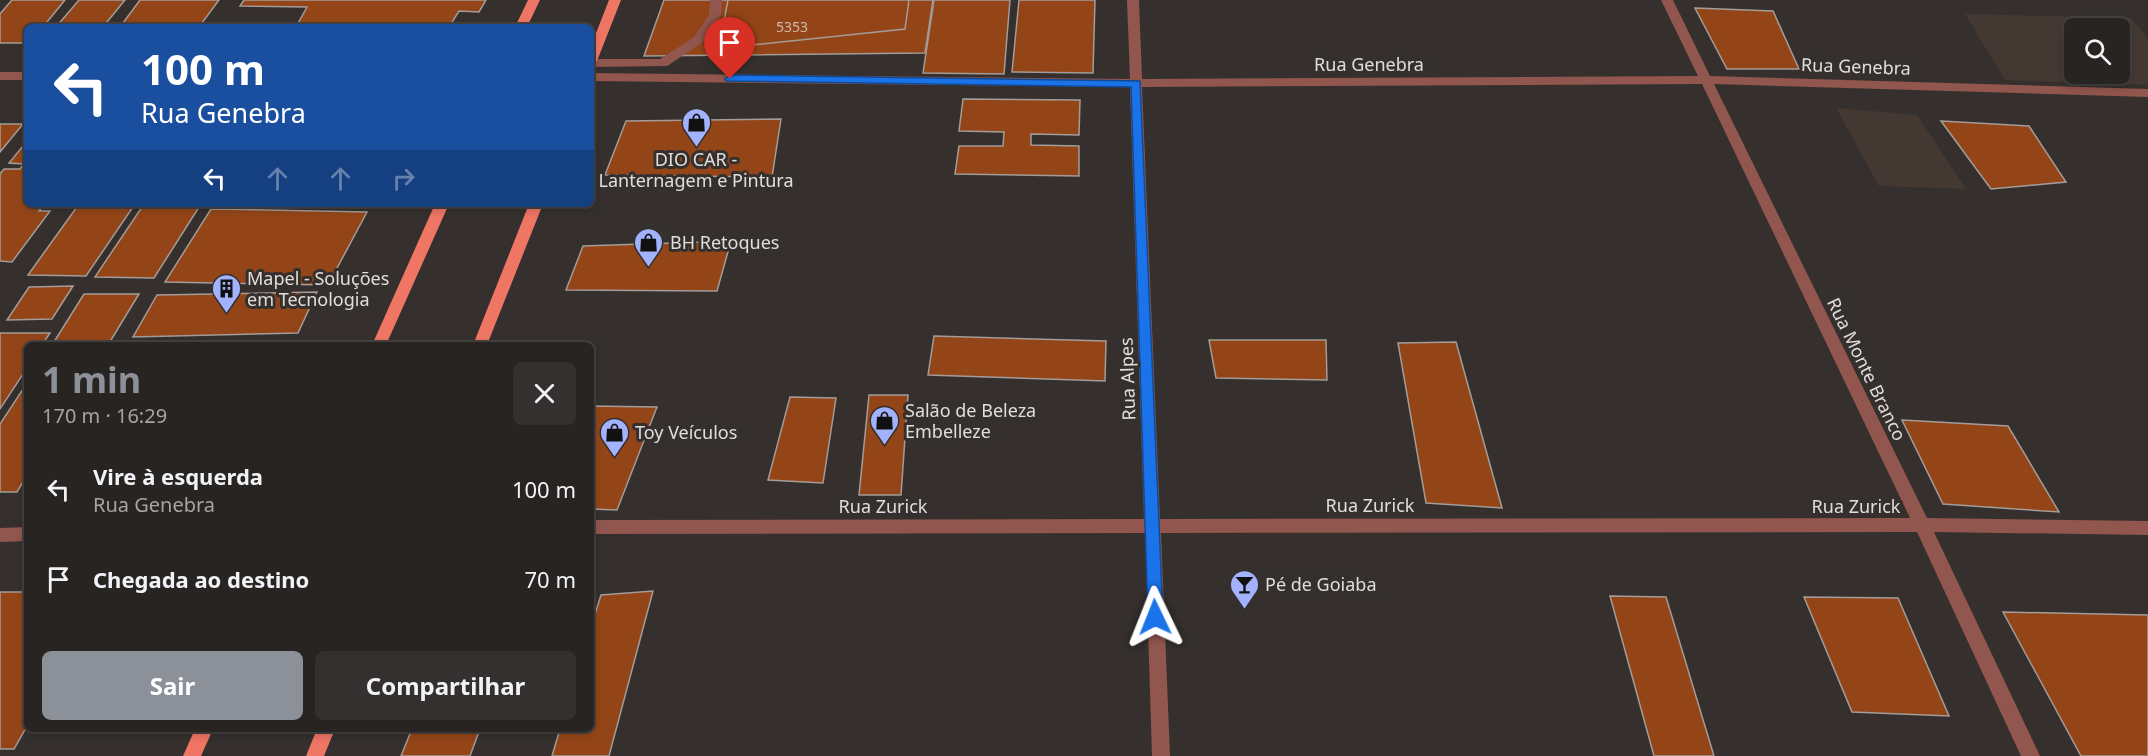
<!DOCTYPE html>
<html lang="pt">
<head>
<meta charset="utf-8">
<style>
  body { margin:0; font-family:"Noto Sans",sans-serif; background:#34302f; color:#f1f3f6; height:100vh; display:flex; flex-direction:column; font-size:22px; white-space:nowrap }
  * { box-sizing:border-box; margin:0 }
  p { font-size:20px; color:#a5a4a5 }
  .icon { flex:none; width:33px; height:33px; fill:none; stroke:currentColor; stroke-width:2; stroke-linecap:round; stroke-linejoin:round }
  .map { position:relative; flex:1; overflow:hidden }
  .side { position:absolute; left:24px; top:342px; width:570px; height:390px; display:flex; flex-direction:column; background:#282422; border-radius:9px; box-shadow:0 3px 9px #0003,0 0 0 2px #444140 }
  .side>* { flex:none }
  .banner { position:absolute; left:24px; top:24px; width:570px; height:183px; border-radius:9px; box-shadow:0 3px 9px #0003,0 0 0 2px #444140; background:#1a4fa0; color:#fff; overflow:hidden }
  .fabs { position:absolute; left:2064px; top:18px; display:grid; gap:12px }
  .fabs a { display:grid; place-items:center; width:66px; height:66px; border-radius:9px; background:#282422; box-shadow:0 3px 9px #0003,0 0 0 2px #444140; font-size:30px }
  .pin { position:absolute; display:grid; place-items:center; width:51px; height:51px; color:#fff; margin:-62px -26px; border-radius:50% 50% 50% 0; rotate:-45deg; box-shadow:0 0 6px #0007 }
  .pin .icon { rotate:45deg }
  .me { position:absolute; width:66px; margin:-33px; rotate:358deg; stroke-linejoin:round; filter:drop-shadow(0 0 4px #0008) }
  .turn { display:flex; align-items:center; gap:21px; height:126px; padding:0 18px; font-size:27px }
  .turn .icon { width:78px; height:78px; stroke-width:2.5 }
  .turn b { display:block; font-size:42px; line-height:51px }
  .lanes { display:flex; align-items:center; height:57px; padding:0 18px; background:#0003; justify-content:center; gap:30px; direction:ltr }
  .lanes .off { opacity:.35 }
  .round { display:grid; place-items:center; flex:none; width:63px; height:63px; border-radius:9px; background:#34302f }
  .head { display:flex; align-items:center; justify-content:space-between; height:102px; padding:0 18px }
  h1 { font-size:36px; font-weight:700; line-height:45px; color:#8c9099 }
  .primary-button { display:flex; gap:12px; margin-top:auto; padding:12px 18px }
  .primary-button a { flex:1; height:69px; border-radius:9px; background:#8c9099; color:#fff; font-size:24px; font-weight:700; line-height:69px; text-align:center }
  .primary-button a+a { background:#34302f; color:#f1f3f6 }
  ul { padding:0; list-style:none }
  li { display:flex; align-items:center; gap:18px; height:90px; padding:0 18px }
  li div { flex:1 }
  li b { display:block; font-size:22px }
  li em { font-style:normal }
  .map>svg:first-child { display:block }
</style>
</head>
<body>
<div class="map">
<svg width="2148" height="756" viewBox="0 0 2148 756">
  <rect width="100%" height="100%" fill="#35302d"/>
  <g fill="#443833" fill-rule="evenodd">
    <path d="M1965,14l166,4 17,21v46l-143,-5zM2074,28h46v46h-46z"/>
    <polygon points="1836,108 1917,115 1966,189 1879,186"/>
  </g>
  <g fill="#944518" stroke="#a39c99" stroke-width="1.5">
    <polygon points="12,0 65,0 43,27 27,27 27,43 0,43 0,14"/>
    <polygon points="79,0 125,0 103,27 56,27"/>
    <polygon points="140,0 219,0 199,27 120,27"/>
    <polygon points="244,0 486,0 479,12 459,11 449,27 296,27 307,7 240,6"/>
    <polygon points="664,0 933,0 925,53 644,56"/>
    <polygon points="728,0 909,0 905,29 723,48 722,31"/>
    <polygon points="934,0 1010,0 1004,74 923,73"/>
    <polygon points="1019,0 1095,0 1093,73 1012,72"/>
    <polygon points="1695,8 1773,11 1799,69 1727,69"/>
    <polygon points="963,99 1080,100 1079,135 1031,134 1031,145 1079,146 1079,176 955,174 959,146 1003,146 1004,132 959,131"/>
    <polygon points="781,119 772,177 605,175 626,121"/>
    <polygon points="1941,121 2029,126 2066,182 1991,189"/>
    <polygon points="0,124 23,124 0,152"/>
    <polygon points="27,141 27,204 45,204 39,211 50,211 12,262 0,261 0,174 4,169 20,169 24,164 9,163"/>
    <polygon points="79,204 135,204 86,276 28,275"/>
    <polygon points="144,204 201,204 154,278 95,277"/>
    <polygon points="211,209 367,212 328,285 165,282"/>
    <polygon points="731,241 717,291 566,290 583,246"/>
    <polygon points="73,286 52,319 7,320 29,287"/>
    <polygon points="317,292 298,333 133,337 157,295"/>
    <polygon points="84,294 139,294 108,345 52,345"/>
    <polygon points="0,333 50,333 42,345 27,345 27,368 0,409"/>
    <polygon points="934,336 1106,341 1105,381 928,375"/>
    <polygon points="1209,340 1326,340 1327,380 1216,378"/>
    <polygon points="1456,342 1502,508 1426,503 1398,343"/>
    <polygon points="287,343 286,345 115,345 115,344"/>
    <polygon points="27,383 27,475 17,492 0,492 0,424"/>
    <polygon points="869,395 908,395 901,495 859,495"/>
    <polygon points="790,397 836,398 823,483 768,480"/>
    <polygon points="591,406 657,407 617,510 591,509"/>
    <polygon points="1902,420 2008,426 2059,512 1943,504"/>
    <polygon points="653,591 609,756 552,756 560,729 591,729 591,627 601,595"/>
    <polygon points="0,592 27,592 27,726 14,749 0,749"/>
    <polygon points="1610,596 1666,597 1714,756 1654,756"/>
    <polygon points="1804,597 1898,598 1949,716 1852,712"/>
    <polygon points="2003,612 2148,615 2148,756 2081,756"/>
    <polygon points="412,729 480,729 470,756 401,756"/>
  </g>
  <g fill="none" stroke-linecap="round" stroke-linejoin="round">
    <g fill="#91564d" fill-rule="evenodd">
      <polygon points="710,0 722,0 721,15 702,43 667,66 591,67 591,59 660,59 694,37 709,15"/>
      <path d="M1127,0h12l3,79 556,-3 -37,-76h12l37,76 438,13v8l-434,-13 213,434 221,3v14l-214,-3 106,224h-19l-104,-224 -756,1 9,223h-18l-7,-223 -554,1v-14l553,-1 -14,-432 -539,-6v-8l539,6zM1702,84l208,434 -750,1 -18,-432z"/>
      <rect x="0" y="72" width="27" height="8"/>
      <polygon points="27,527 27,541 0,542 0,528"/>
    </g>
    <g fill="#ef7565" fill-rule="evenodd">
      <polygon points="528,0 540,0 527,27 515,27"/>
      <polygon points="609,0 621,0 597,61 591,65 591,46"/>
      <polygon points="435,204 449,204 386,345 372,345"/>
      <polygon points="529,204 543,204 487,345 473,345"/>
      <polygon points="195,729 213,729 201,756 183,756"/>
      <polygon points="317,729 335,729 324,756 306,756"/>
    </g>
  </g>
  <polygon fill="#1a73e8" stroke="#114b97" stroke-width="1.5" points="730,75 1140,81 1163,617 1161,622 1155,625 1150,622 1148,617 1131,87 726,81 725,79"/>
  <defs>
    <symbol id="shop-pin" viewBox="-11 -11 22 30"><path d="M0 17L-7.5 6A9.5 9.5 0 1 1 7.5 6Z" fill="#a2b2fd" stroke="#35302d"/><path d="M-5-2.5h2.3a2.7 3.5 0 0 1 5.4 0H5L5.5 6h-11ZM-1.5-2.5h3a1.5 2.3 0 0 0-3 0Z" fill="#111"/></symbol>
    <symbol id="building-pin" viewBox="-11 -11 22 30"><path d="M0 17L-7.5 6A9.5 9.5 0 1 1 7.5 6Z" fill="#a2b2fd" stroke="#35302d"/><path d="M-4-6H4V6H1V3H-1V6H-4ZM-2.5-4.3h1.7v1.8h-1.7ZM.8-4.3h1.7v1.8H.8ZM-2.5-1h1.7V.8h-1.7ZM.8-1h1.7V.8H.8Z" fill="#111"/></symbol>
    <symbol id="bar-pin" viewBox="-11 -11 22 30"><path d="M0 17L-7.5 6A9.5 9.5 0 1 1 7.5 6Z" fill="#a2b2fd" stroke="#35302d"/><path d="M-6-5H6L.8 .8V4.5H3.5V6h-7V4.5H-.8V.8Z" fill="#111"/></symbol>
  </defs>
  <g fill-rule="evenodd">
    <use href="#shop-pin" x="680" y="106" width="33" height="45"/>
    <use href="#shop-pin" x="632" y="226" width="33" height="45"/>
    <use href="#building-pin" x="210" y="272" width="33" height="45"/>
    <use href="#shop-pin" x="868" y="404" width="33" height="45"/>
    <use href="#shop-pin" x="598" y="416" width="33" height="45"/>
    <use href="#bar-pin" x="1228" y="568" width="33" height="45"/>
  </g>
  <g text-anchor="middle" dominant-baseline="central" stroke-width="6" stroke-linejoin="round" paint-order="stroke">
    <g font-size="14" fill="#cdb7aa">
      <text x="792" y="26">5353</text>
    </g>
    <g font-size="18" fill="#e0dddb" stroke="#35302d">
      <text x="1369" y="64">Rua Genebra</text>
      <text transform="translate(1856 66) rotate(2)">Rua Genebra</text>
      <text transform="translate(1867 369) rotate(64)">Rua Monte Branco</text>
      <text transform="translate(1127 379) rotate(-92)">Rua Alpes</text>
      <text x="1370" y="505">Rua Zurick</text>
      <text x="883" y="506">Rua Zurick</text>
      <text x="1856" y="506">Rua Zurick</text>
    </g>
    <g font-size="18" fill="#e0dddb" stroke="#35302d" text-anchor="start">
      <text x="696" y="159" text-anchor="middle">DIO CAR -<tspan x="696" dy="21">Lanternagem e Pintura</tspan></text>
      <text x="670" y="242">BH Retoques</text>
      <text x="247" y="278">Mapel - Soluções<tspan x="247" dy="21">em Tecnologia</tspan></text>
      <text x="905" y="410">Salão de Beleza<tspan x="905" dy="21">Embelleze</tspan></text>
      <text x="635" y="432">Toy Veículos</text>
      <text x="1265" y="584">Pé de Goiaba</text>
    </g>
  </g>
</svg>
<div class="fabs">
<a><svg class="icon" aria-label="search" viewBox="0 0 24 24"><circle cx="10" cy="10" r="6"/><path d="M15 15l6 6"/></svg></a>
</div>
<div class="pin" style="left:730px;top:79px;background:#d93025"><svg class="icon" aria-label="arrive" viewBox="0 0 24 24"><path d="M6 21V4h12l-3 4 3 4H6"/></svg></div>
<svg class="me" style="left:1155px;top:617px" viewBox="-20 -20 40 40"><path d="M0-17L14 15 0 8-14 15z" fill="#1a73e8" stroke="#fff" stroke-width="4"/></svg>
<div class="banner">
<div class="turn"><svg class="icon" aria-label="left" viewBox="0 0 24 24"><path d="M17 20v-9H6M10 6l-5 5 5 5"/></svg><div><b>100 m</b>Rua Genebra</div></div>
<div class="lanes"><svg class="icon" aria-label="left" viewBox="0 0 24 24"><path d="M17 20v-9H6M10 6l-5 5 5 5"/></svg><svg class="icon off" aria-label="ahead" viewBox="0 0 24 24"><path d="M12 20V5M6 11l6-6 6 6"/></svg><svg class="icon off" aria-label="ahead" viewBox="0 0 24 24"><path d="M12 20V5M6 11l6-6 6 6"/></svg><svg class="icon off" aria-label="right" viewBox="0 0 24 24"><path d="M7 20v-9h11M14 6l5 5-5 5"/></svg></div>
</div>
<section class="side">
<div class="head"><div><h1>1 min</h1><p>170 m · 16:29</p></div><a class="round"><svg class="icon" aria-label="close" viewBox="0 0 24 24"><path d="M6 6l12 12M18 6L6 18"/></svg></a></div>
<ul>
<li><svg class="icon" aria-label="left" viewBox="0 0 24 24"><path d="M17 20v-9H6M10 6l-5 5 5 5"/></svg><div><b>Vire à esquerda</b><p>Rua Genebra</p></div><em>100 m</em></li>
<li><svg class="icon" aria-label="arrive" viewBox="0 0 24 24"><path d="M6 21V4h12l-3 4 3 4H6"/></svg><div><b>Chegada ao destino</b></div><em>70 m</em></li>
</ul>
<div class="primary-button"><a>Sair</a><a>Compartilhar</a></div>
</section>
</div>
</body>
</html>
